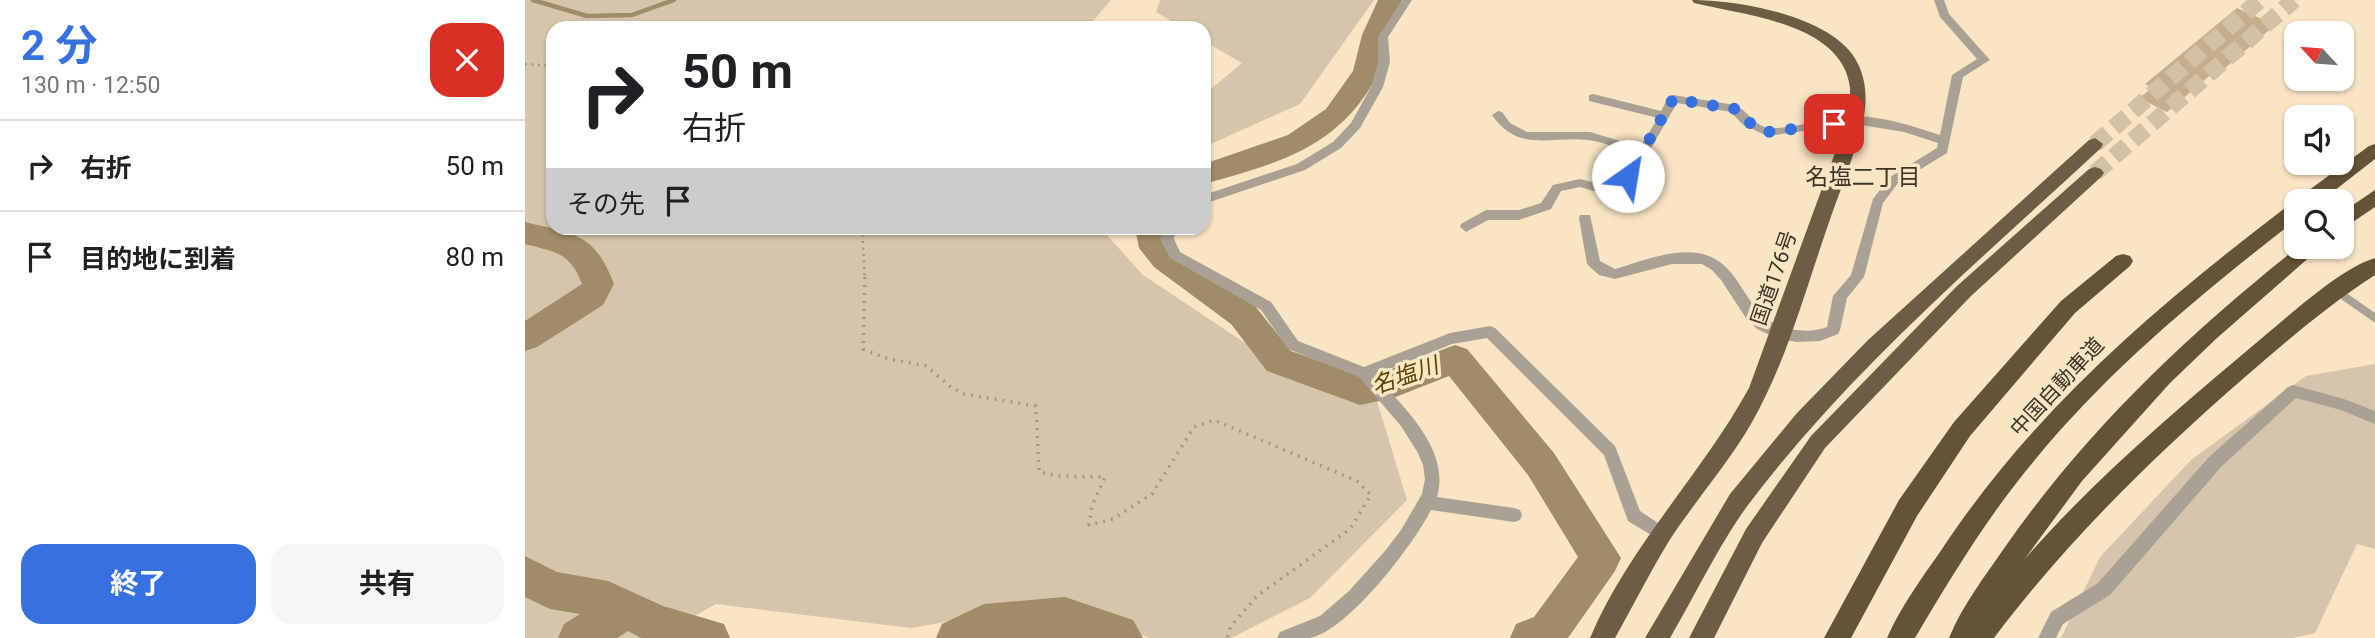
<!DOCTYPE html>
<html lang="ja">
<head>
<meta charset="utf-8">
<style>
  body { margin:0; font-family:Roboto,"Noto Sans JP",sans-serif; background:#f6f6f6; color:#202124; height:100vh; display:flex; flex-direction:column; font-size:26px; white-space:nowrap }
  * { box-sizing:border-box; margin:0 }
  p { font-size:23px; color:#757577 }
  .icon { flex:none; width:38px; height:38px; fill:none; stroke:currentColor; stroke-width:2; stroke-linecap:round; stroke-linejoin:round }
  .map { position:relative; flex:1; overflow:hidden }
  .details { display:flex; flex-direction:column; background:#fff; width:525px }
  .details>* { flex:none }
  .top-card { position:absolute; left:21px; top:21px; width:665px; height:214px; border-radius:21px; box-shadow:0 2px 5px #0004; background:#fff; color:#202124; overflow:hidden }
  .needle { width:46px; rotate:296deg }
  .fabs { position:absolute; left:1759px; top:21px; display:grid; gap:14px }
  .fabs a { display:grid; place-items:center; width:70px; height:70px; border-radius:14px; background:#fff; box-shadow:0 2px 5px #0004; font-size:35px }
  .pin { position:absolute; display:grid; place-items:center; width:60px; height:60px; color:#fff; margin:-30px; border-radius:14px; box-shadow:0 4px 10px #0006 }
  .me { position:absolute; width:77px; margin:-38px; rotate:32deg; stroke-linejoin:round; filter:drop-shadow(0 0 5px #0008) }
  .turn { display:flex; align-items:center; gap:24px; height:147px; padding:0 21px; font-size:32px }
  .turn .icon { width:91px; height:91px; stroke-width:2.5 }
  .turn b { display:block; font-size:49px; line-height:60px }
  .then { display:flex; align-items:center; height:66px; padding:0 21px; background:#0003; gap:14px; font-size:26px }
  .round { display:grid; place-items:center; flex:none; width:74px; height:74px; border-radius:21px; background:#f6f6f6 }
  .overview { display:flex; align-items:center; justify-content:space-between; height:119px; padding:0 21px }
  h1 { font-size:42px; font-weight:700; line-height:52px; color:#3770df }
  .action { display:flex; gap:14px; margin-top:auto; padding:14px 21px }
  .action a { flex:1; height:80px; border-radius:21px; background:#3770df; color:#fff; font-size:28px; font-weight:700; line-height:80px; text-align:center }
  .action a+a { background:#f6f6f6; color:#202124 }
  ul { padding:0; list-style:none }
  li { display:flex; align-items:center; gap:21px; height:91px; padding:0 21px; border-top:2px solid #e0e0e0 }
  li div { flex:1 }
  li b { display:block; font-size:26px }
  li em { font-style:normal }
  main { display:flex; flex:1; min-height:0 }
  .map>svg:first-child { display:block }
</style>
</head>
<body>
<main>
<section class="details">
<div class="overview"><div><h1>2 分</h1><p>130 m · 12:50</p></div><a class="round" style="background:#d93025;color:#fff"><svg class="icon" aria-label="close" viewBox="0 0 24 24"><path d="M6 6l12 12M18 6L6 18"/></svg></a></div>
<ul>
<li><svg class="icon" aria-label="right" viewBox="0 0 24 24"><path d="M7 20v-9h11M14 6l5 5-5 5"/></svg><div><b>右折</b></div><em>50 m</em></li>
<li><svg class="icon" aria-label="arrive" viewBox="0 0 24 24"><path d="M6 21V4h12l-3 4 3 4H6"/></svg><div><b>目的地に到着</b></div><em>80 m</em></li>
</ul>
<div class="action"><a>終了</a><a>共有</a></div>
</section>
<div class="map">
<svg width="1850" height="638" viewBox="0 0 1850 638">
  <rect width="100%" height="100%" fill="#f8e5c4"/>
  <g fill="#d5c5ab">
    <polygon points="0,0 586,0 562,28 28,28 28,228 586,228 582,235 618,275 756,367 852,401 882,500 785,598 706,638 624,638 533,602 386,628 191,604 130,638 0,638"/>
    <polygon points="635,0 849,0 775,104 679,147 679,91 687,88 717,63 679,41 679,28 658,28 631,12"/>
    <polygon points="1850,364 1850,549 1832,544 1790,633 1768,638 1536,638 1575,557 1666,460 1781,376"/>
  </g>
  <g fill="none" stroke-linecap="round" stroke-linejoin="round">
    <polyline stroke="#9f8c69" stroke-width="4.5" points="8,0 62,16 107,15 149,0"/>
    <g fill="#9f8c69" fill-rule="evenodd">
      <path d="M853,0h24c-4,12 -10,23 -14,35 -3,12 -3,25 -9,37 -38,75 -99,91 -175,112v-20l84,-29 38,-26 27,-38 9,-36z"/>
      <path d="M0,222c49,12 69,10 89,62l-11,21 -66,42 -12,4v-30l57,-37c-12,-32 -27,-32 -57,-40z"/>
      <polygon points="610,228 640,228 645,244 651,251 730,306 766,351 836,376 864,370 930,345 942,349 1029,453 1096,558 1090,571 1043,638 985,638 991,624 1009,617 1053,557 1003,475 924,376 868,398 835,405 742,371 706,324 629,267 614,248"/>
      <polygon points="0,556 32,572 83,581 138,606 199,624 205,638 116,638 103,631 92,638 33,638 39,624 55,614 25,609 0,597"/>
      <polygon points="540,597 608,620 618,638 411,638 417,624 459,604"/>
    </g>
  </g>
  <polygon fill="#c3af8c" points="1712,8 1750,25 1693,74 1689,72 1642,112 1614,98 1627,88 1620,84"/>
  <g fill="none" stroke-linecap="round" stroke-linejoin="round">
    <g stroke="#d2c2a5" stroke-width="17" stroke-dasharray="17 8" stroke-linecap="butt">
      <polyline points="1570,144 1735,0"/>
      <polyline points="1570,173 1769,0"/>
    </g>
    <g stroke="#a79981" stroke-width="2.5" stroke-dasharray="2 4.5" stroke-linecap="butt">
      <polyline points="0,64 28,66"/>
      <polyline points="337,228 340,279"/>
    </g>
    <polyline stroke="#a79981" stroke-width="3.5" stroke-dasharray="2 6" stroke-linecap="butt" points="340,277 338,349 360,358 401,366 426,387 439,394 511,406 514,472 533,476 580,477 567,506 564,525 588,519 627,494 669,427 689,420 832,481 846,495 825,529 732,596 706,626 702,638"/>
    <polyline stroke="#a9a294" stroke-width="8" points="1813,292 1850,318"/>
    <g fill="#a9a294" fill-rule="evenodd">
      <polygon points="877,0 887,0 863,37 865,62 858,87 835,128 816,148 780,170 679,204 679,195 772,164 808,142 826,123 846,87 853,62 853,37"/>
      <path d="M1409,0h10l5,14 41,46 -27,17 -16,76 -49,30 -15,20 -19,74 -17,21 -7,32 -2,4 -18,7 -24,1 -19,-4 -20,-9 -11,-11 -25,-38 -9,-10 -10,-6h-30l-57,15 -16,-4 -12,-11 -8,-46 1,-3h10l10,46 15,8c28,-8 65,-24 94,-13 37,15 36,65 81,73 12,2 25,3 37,-2l6,-31 18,-21 22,-76 17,-22 47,-29 1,-5 -34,-11 -49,-8 -88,12 -25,-12 -11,-12 -54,-9 -30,52 -24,34 -16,6 -27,-8 -19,4 -10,18 -32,11h-31l-22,12 -6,-5 1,-3 25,-14h33l22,-7 12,-18 27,-6 26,7 9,-3 20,-29c-15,-5 -31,-12 -47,-14 -38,-4 -70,13 -96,-25l6,-4 4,1 8,11 17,9h63l50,15 18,-29 -69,-17v-6l4,-1 68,17 8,-15 4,-1 62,10c12,5 20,22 35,23 29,1 58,-13 86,-12 29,1 57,10 84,19l12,-60 25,-16 -37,-42z"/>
      <path d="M639,228h12l-2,11 6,13 91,50 27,39 66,26 86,-34 40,-7 5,2 120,118 25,65 27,18 2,5 -2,5 -6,2 -33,-20 -24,-66 -117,-117 -35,6 -77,31c28,32 76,74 62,122l77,11 6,2 2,5 -2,5 -6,2 -83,-12c-17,34 -83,121 -121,128 -10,0 -22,0 -33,0l3,-6 40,-16 29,-25 36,-40 16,-21 21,-36 3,-15 -2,-14 -5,-12 -17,-27 -42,-49 -71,-28 -27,-39 -91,-52 -10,-19z"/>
      <polygon points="1768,385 1819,399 1850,411 1850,424 1816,410 1771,398 1696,467 1585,595 1538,624 1531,638 1513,638 1526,612 1573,583 1684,457 1763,387"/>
    </g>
    <g fill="#6c5e43" fill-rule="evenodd">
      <path d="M1167,0c46,0 144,16 166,64 9,18 9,38 5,57 -9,37 -25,74 -37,110 -22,64 -41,134 -75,193 -24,41 -56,77 -82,117 -19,31 -36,65 -54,97h-25c39,-92 112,-164 159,-250l98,-268c1,-10 4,-22 3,-32 -7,-65 -107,-73 -156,-85z"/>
      <path d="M1570,138l8,6 -2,4c-123,114 -252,223 -353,357 -28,38 -54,92 -78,133h-25l85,-144 67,-81 71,-73 221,-200z"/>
      <polygon points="1570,167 1576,169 1579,173 1576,177 1446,296 1300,448 1237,543 1189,638 1164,638 1221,529 1286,436 1432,286 1564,169"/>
    </g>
    <g fill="#635337" fill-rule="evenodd">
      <polygon points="1850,144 1850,159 1796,201 1774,201 1776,196 1844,146"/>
      <polygon points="1850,190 1850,207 1816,230 1816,213"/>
      <path d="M1771,203v17c-94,73 -187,149 -262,241 -46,55 -83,116 -119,177h-28c13,-30 34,-59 53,-86 92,-140 216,-246 349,-347z"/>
      <path d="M1773,247h23l-104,91 -47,45 -88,98 -58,79c71,-82 155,-152 238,-222 29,-24 79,-70 113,-80v17c-47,30 -88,66 -130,102 -92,80 -178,164 -251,261h-45c13,-32 36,-62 56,-91 81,-116 182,-212 293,-300z"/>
      <polygon points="1598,254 1605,256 1608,261 1605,266 1550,313 1445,436 1392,516 1326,638 1299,638 1374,500 1429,422 1536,301 1591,256"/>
    </g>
  </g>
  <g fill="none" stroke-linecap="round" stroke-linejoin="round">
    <polyline stroke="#3770df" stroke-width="12" stroke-dasharray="0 21.6" points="1103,176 1148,99 1210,109 1221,121 1242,132 1309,124"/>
  </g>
  <g text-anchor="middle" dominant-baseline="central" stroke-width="7" stroke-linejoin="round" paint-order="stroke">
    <g font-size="21" fill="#3b3428" stroke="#f8e5c4">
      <text transform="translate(1249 278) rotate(-71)">国道176号</text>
      <text transform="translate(1532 387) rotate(-47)">中国自動車道</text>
    </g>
    <g font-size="23" fill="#3b3428" stroke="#f8e5c4">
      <text x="1338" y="177">名塩二丁目</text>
    </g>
    <g font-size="23" font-style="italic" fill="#5f4300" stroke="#f8e5c4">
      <text transform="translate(880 376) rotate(-19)">名塩川</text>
    </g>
  </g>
</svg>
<div class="fabs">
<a><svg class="needle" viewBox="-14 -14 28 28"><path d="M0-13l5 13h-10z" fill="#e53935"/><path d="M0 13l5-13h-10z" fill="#757577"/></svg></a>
<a><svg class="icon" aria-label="sound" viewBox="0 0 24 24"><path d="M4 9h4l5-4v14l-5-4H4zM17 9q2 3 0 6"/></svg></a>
<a><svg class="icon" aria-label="search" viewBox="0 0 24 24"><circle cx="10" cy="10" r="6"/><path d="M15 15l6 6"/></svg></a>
</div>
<div class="pin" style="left:1309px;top:124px;background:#d93025"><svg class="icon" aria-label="arrive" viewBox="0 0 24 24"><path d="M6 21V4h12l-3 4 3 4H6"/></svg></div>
<svg class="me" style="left:1103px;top:176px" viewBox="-20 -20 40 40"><circle r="19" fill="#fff"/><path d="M0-13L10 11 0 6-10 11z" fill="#3770df"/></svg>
<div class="top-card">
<div class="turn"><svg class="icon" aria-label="right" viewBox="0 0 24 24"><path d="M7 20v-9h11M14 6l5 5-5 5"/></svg><div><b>50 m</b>右折</div></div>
<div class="then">その先<svg class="icon" aria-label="arrive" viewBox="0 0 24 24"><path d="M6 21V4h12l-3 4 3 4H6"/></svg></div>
</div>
</div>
</main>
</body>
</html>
